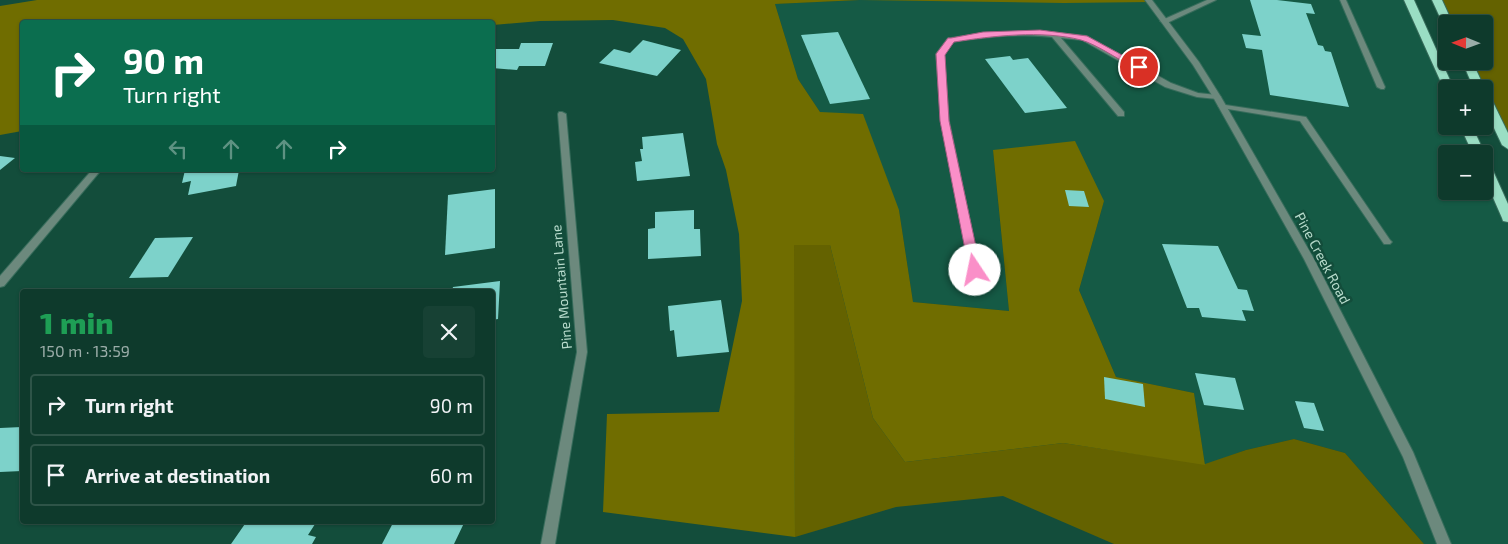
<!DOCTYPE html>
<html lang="en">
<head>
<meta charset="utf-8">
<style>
  body { margin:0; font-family:"Exo 2",sans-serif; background:#174134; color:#f1f3f6; height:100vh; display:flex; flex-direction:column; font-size:19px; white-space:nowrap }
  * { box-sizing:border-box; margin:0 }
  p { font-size:16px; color:#9bada9 }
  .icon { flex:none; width:28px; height:28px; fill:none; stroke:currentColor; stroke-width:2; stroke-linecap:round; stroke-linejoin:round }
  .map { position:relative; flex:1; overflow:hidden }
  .drawer { position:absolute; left:20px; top:289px; width:475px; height:235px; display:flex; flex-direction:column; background:#0e3a2c; border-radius:5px; box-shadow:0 1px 4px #0004,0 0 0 1px #2e5448 }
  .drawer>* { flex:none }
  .hud { position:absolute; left:20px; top:20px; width:475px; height:152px; border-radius:5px; box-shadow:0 1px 4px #0004,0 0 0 1px #2e5448; background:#0b6e4f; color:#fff; overflow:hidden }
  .needle { width:32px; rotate:271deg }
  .fabs { position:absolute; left:1438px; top:15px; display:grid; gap:10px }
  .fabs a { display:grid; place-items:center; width:55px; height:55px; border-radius:5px; background:#0e3a2c; box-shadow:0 1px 4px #0004,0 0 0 1px #2e5448; font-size:25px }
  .pin { position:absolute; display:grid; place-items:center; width:42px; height:42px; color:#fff; margin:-21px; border:2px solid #fff; border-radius:50%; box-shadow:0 1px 5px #0007 }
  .me { position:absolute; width:55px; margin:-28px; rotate:349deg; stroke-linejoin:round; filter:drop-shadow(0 0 4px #0008) }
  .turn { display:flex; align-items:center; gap:18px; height:105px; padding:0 20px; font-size:22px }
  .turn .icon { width:65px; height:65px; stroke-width:2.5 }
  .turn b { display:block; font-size:35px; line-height:42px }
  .lanes { display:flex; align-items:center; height:48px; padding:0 20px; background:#0003; justify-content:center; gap:25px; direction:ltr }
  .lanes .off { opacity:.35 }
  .round { display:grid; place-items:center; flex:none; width:52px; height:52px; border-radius:5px; background:#174134 }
  .overview { display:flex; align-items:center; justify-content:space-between; height:85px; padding:0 20px }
  h1 { font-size:30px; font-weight:800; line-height:38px; color:#1e9e55 }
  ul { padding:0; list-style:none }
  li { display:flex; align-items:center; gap:15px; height:62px; margin:0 10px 8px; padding:0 10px; border:2px solid #2e5448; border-radius:5px }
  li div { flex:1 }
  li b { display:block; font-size:19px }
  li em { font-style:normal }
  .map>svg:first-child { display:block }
</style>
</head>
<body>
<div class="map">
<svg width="1508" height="544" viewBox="0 0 1508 544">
  <rect width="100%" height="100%" fill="#134d3b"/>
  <polygon fill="#155a45" points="860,0 1409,0 1446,89 1446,126 1466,126 1479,154 1446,154 1446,191 1484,191 1484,164 1508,218 1508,544 1424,544 1345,453 1294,439 1246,450 1205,465 1194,393 1116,377 1079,290 1104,201 993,151 1009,311 913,302 899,210 820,112 798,79 775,4"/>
  <g fill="#646200">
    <polygon points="1437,0 1508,0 1508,145 1484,96 1484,89 1467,61 1484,61 1484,24 1448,24"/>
    <polygon points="793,245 830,245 873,418 905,462 1063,443 1205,464 1246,450 1294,439 1345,453 1424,544 1114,544 1003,496 896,507 795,537"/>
  </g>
  <polygon fill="#706d00" points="37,0 1148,0 1150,2 1064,3 860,0 775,4 798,79 820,112 863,114 899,210 913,302 1009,311 993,150 1075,141 1104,201 1079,290 1116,377 1194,393 1205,465 1063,443 905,462 873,418 830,245 794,245 795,537 603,512 607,414 719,412 742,301 739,234 726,170 717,144 706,79 683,39 665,28 613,20 540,21 493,25 492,22 22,22 22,131 0,135 0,6"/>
  <g fill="#7dd2ca">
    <polygon points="1250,0 1277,0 1311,4 1315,14 1306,13 1318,45 1323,46 1325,51 1331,52 1349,107 1270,95 1262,50 1246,48 1242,34 1261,36"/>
    <polygon points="838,32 870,99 830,104 801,35"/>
    <polygon points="643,40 681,50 657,76 599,63 614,49 630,53"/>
    <polygon points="521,43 553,43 545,66 519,66 517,70 492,68 492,49 519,49"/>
    <polygon points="1010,56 1013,60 1028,58 1067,108 1025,113 985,59"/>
    <polygon points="683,133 690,176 637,181 635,162 642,161 640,149 643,149 642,137"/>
    <polygon points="0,156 15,158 0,170"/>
    <polygon points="185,170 239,170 236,186 188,195 191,181 182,183"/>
    <polygon points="495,189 495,248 445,255 448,195"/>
    <polygon points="1065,190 1084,191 1089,207 1069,206"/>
    <polygon points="694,210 694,229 700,229 701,256 648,259 648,229 655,228 655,212"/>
    <polygon points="193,237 168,277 129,278 155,238"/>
    <polygon points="1162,244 1218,246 1238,289 1247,290 1254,311 1242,310 1246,321 1202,317 1199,308 1187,308"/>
    <polygon points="500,281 498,319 492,320 492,291 452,291 453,287"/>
    <polygon points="721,300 729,352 677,357 674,330 670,331 668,306"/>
    <polygon points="1195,373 1235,378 1244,410 1204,405"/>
    <polygon points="1104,377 1143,384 1145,407 1105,399"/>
    <polygon points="1295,401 1314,403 1324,431 1304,428"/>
    <polygon points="22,427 22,471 0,472 0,428"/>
    <polygon points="247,521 317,521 308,535 316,537 312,544 231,544"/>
    <polygon points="394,521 465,521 454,544 382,544"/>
  </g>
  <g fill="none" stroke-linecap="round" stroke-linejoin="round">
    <defs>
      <g id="service">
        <polygon points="1207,0 1216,0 1167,23 1160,21"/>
        <polygon points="1340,0 1346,0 1385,87 1384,89 1381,89 1377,87"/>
        <path d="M1040,31l47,5 84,47 27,10 19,2 4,2 -4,2 -20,-2 -32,-10 -83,-47 -21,-2 63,74v4h-6l-66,-79c-32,-4 -66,0 -99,5l-9,12 5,67 31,149 -5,4 -5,-4 -29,-149 -5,-67 12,-16h3l32,-5z"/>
        <polygon points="1219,104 1306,117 1390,240 1392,242 1390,244 1384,244 1300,121 1222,108 1218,106"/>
      </g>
      <g id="minor">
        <polygon points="559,112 562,112 566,114 587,352 555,544 541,544 577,352 558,114"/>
        <polygon points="92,170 101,170 4,286 0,287 0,276"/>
      </g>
      <polygon id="tertiary" points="1145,0 1152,0 1199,62 1221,97 1314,259 1413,452 1451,544 1437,544 1403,457 1304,259 1213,97 1193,65"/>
      <g id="trunk">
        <polygon points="1404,0 1414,0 1454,89 1446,89 1446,92 1444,89"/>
        <polygon points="1432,0 1442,0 1453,24 1446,24 1446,27 1444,26"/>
        <polygon points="1462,61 1472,61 1485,89 1484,91 1484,89 1474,89"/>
        <polygon points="1484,93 1490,96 1508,133 1508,149 1502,145 1484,107"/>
        <polygon points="1460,126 1472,126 1485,154 1484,156 1484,154 1473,154"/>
        <polygon points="1484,160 1490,164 1508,204 1508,222 1503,221 1502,218 1484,177"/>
      </g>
    </defs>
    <use href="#service" stroke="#376c5b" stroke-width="2"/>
    <use href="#minor" stroke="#376c5b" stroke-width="2"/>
    <use href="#tertiary" stroke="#376c5b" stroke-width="2"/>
    <use href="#trunk" stroke="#376c5b" stroke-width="2"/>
    <use href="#service" fill="#6c897d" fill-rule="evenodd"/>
    <use href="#minor" fill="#6c897d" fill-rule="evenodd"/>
    <use href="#tertiary" fill="#6c897d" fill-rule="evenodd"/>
    <use href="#trunk" fill="#9adec4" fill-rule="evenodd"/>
  </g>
  <path fill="#fa8fc8" stroke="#a25d82" d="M1040,30l47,6 57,31 -8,2c-15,-8 -40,-25 -55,-29 -39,-10 -89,-4 -127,2l-9,13 4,66 32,149 -6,4 -6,-4 -29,-149 -4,-67 12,-16h3l32,-6z"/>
  <g text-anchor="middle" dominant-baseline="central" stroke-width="5" stroke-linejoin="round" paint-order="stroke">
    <g font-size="14" fill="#b8dbcc" stroke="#134d3b">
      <text transform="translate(1323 258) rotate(62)">Pine Creek Road</text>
      <text transform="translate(561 287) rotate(-95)">Pine Mountain Lane</text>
    </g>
  </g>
</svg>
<div class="fabs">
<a><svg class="needle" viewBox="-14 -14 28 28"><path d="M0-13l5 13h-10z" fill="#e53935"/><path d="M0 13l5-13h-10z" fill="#9bada9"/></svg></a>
<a>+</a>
<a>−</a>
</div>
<div class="pin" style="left:1139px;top:67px;background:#d93025"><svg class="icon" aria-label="arrive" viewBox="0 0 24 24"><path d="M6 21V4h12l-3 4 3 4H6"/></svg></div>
<svg class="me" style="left:975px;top:270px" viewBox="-20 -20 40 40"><circle r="19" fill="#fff"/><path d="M0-13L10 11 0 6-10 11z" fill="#fa8fc8"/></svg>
<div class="hud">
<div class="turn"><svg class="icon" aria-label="right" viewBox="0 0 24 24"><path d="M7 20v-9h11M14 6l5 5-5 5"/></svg><div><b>90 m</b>Turn right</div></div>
<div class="lanes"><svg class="icon off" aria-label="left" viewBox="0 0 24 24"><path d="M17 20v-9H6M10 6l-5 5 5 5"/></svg><svg class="icon off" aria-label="ahead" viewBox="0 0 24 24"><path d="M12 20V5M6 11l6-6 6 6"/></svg><svg class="icon off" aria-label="ahead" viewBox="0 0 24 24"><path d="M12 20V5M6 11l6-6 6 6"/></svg><svg class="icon" aria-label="right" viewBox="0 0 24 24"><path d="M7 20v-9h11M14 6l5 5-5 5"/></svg></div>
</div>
<section class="drawer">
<div class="overview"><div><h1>1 min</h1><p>150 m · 13:59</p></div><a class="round"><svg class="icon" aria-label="close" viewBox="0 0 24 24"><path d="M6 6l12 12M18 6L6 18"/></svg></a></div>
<ul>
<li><svg class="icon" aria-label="right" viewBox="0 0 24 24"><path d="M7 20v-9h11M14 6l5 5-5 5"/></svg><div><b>Turn right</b></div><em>90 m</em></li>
<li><svg class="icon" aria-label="arrive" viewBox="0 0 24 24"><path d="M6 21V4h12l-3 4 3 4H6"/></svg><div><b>Arrive at destination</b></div><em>60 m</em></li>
</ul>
</section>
</div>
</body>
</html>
